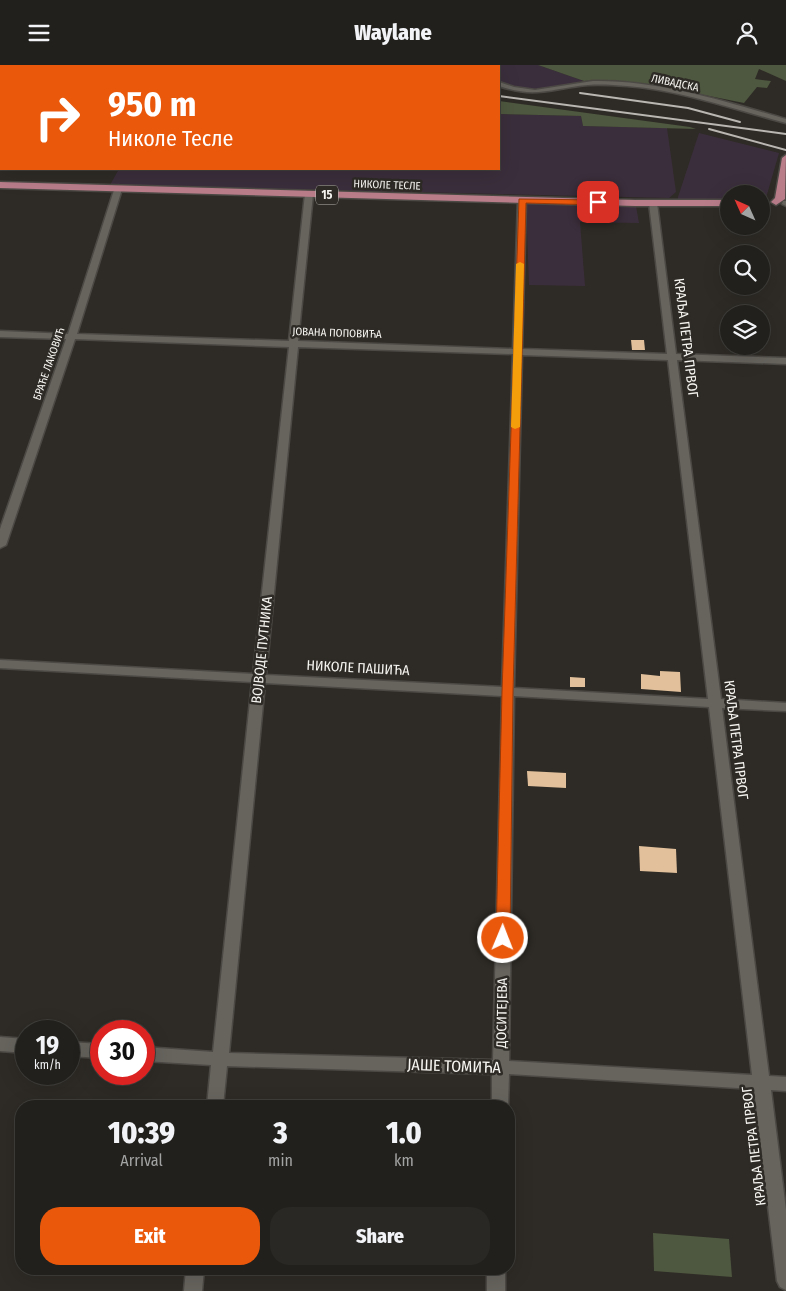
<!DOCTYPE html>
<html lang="en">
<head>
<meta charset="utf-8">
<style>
  body { margin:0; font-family:"Fira Sans Condensed",sans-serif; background:#2a2825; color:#f1f3f6; height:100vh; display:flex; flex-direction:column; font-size:19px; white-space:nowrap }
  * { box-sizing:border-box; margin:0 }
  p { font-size:16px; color:#a2a3a3 }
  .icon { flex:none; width:28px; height:28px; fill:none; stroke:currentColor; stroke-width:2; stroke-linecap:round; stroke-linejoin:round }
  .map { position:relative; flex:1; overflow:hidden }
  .drawer { position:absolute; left:15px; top:1035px; width:500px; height:175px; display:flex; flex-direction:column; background:#22201c; border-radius:20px; box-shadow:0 5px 20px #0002,0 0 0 1px #3f3e3b }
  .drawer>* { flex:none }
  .hud { position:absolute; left:0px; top:0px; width:500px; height:105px; box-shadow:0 5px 20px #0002,0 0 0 1px #3f3e3b; background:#ea580c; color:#fff; overflow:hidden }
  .needle { width:32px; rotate:315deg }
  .tools { position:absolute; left:720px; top:120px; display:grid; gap:10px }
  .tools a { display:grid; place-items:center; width:50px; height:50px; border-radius:50%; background:#22201c; box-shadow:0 5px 20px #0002,0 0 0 1px #3f3e3b; font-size:25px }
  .speed { position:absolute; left:15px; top:955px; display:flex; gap:10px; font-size:25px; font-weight:700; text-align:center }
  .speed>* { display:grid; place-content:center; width:65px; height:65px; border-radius:50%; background:#22201c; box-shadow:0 5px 20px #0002,0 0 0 1px #3f3e3b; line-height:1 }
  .speed small { font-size:12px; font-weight:400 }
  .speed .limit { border:8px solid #d22; background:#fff; color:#111 }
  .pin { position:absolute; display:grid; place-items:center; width:42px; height:42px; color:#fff; margin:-21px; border-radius:10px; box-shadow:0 2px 8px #0006 }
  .me { position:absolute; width:55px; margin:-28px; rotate:1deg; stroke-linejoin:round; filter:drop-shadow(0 0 4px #0008) }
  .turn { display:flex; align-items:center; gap:18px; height:105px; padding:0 25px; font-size:22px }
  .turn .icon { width:65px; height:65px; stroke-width:2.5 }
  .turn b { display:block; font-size:35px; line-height:42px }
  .eta { display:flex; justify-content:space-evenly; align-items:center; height:85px; text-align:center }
  .eta b { font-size:30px; font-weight:800; line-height:35px }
  .primary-button { display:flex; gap:10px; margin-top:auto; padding:10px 25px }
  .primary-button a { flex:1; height:58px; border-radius:20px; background:#ea580c; color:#fff; font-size:20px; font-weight:800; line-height:58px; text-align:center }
  .primary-button a+a { background:#2a2825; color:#f1f3f6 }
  header { display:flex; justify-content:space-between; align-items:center; height:65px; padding:0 25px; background:#22201c; font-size:22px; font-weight:800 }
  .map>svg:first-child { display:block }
</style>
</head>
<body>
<header><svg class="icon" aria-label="menu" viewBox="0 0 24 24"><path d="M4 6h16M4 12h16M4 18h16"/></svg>Waylane<svg class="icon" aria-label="person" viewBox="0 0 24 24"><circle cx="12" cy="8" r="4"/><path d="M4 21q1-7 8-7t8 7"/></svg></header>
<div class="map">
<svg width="786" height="1226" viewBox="0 0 786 1226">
  <rect width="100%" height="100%" fill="#2e2b26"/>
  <g fill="#3b2e3c">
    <polygon points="466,0 538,0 584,16 549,26 532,26 499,18 499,1"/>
    <polygon points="499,49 581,51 583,61 667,63 676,127 669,133 110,120 119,104 499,104"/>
    <polygon points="699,68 779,88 766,133 761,134 761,129 729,129 729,134 677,135"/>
    <polygon points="526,138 636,141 639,158 580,157 585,221 529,220"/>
  </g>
  <g fill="#4e573f">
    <polygon points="538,0 786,0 786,16 759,4 755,14 771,16 767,23 757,22 744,38 654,20 611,15 584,16"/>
    <polygon points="499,36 690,62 696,64 583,61 581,51 499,49"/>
    <polygon points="653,1168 729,1174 732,1212 654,1206"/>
  </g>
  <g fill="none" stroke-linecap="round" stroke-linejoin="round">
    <polyline stroke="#1e4d62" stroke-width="2" points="29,1 32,0"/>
  </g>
  <g fill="#e1c09b">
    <polygon points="631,275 644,275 645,285 632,285"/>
    <polygon points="660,606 680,607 681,627 641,624 641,609 660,611"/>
    <polygon points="570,612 585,613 585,622 570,622"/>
    <polygon points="527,706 566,708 566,723 528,721"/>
    <polygon points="639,781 676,784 677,808 640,806"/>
  </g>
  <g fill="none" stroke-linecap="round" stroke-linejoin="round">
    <defs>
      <g id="minor">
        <polygon points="458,0 466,0 466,1 459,1"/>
        <path d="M593,16c66,-1 130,20 193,38v4c-53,-14 -105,-33 -159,-37 -13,-1 -26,-2 -39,-1 -36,3 -52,14 -89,1v-4l15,5 21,3z"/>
        <rect x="0" y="81" width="1" height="4"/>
        <path d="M115,122l7,2 -45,145 212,7 16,-147 4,-2 4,2 -15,147 215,8 5,-149 4,-2 4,2 -4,149 145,5 -18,-151 4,-2 4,2 19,151 110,4v6l-109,-4 44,339 65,4v8l-64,-3 47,368 17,1v14l-15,-1 15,120v80l-6,-3 -3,-6 -23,-192 -245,-15 -1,32h-16v-32l-265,-8 -4,40h-16l4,-41 -67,-4v-14l69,5 39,-370 -252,-14v-8l253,14 36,-327 -214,-8 -69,206 -6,3v-19l66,-190 -66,-2v-6l68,3zM298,282l215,7 -11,333 -236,-12zM522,290l146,5 40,339 -194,-11zM265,618l237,13 -9,364 -264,-7zM514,631l195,11 43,368 -243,-14z"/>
        <polygon points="783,136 786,136 786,141 782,139"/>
        <polygon points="0,972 26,974 26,988 0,986"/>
        <polygon points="69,977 101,979 101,993 69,991"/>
        <polygon points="186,1204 204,1204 202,1226 184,1226"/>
        <rect x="487" y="1204" width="18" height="22"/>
      </g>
      <g id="major">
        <polygon points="786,90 785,134 776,140 771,137 775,133 782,93"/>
        <polygon points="0,117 635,135 729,135 729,141 635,141 0,123"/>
      </g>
    </defs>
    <use href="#minor" stroke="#4c4945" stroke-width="3"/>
    <use href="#major" stroke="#4c4945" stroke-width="3"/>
    <use href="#minor" fill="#67645e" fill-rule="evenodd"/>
    <use href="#major" fill="#b97d8a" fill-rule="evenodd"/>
    <g stroke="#bab7b3" stroke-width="2">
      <polyline points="580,28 688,43 740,57"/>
      <polyline points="499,31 786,69"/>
      <polyline points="709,64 786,85"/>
    </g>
  </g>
  <polygon fill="#ea580c" stroke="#983908" points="519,134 598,135 601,137 598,140 526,138 513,627 510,873 503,878 496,873 502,627"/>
  <polygon fill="#f59e0b" points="520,197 524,199 520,362 515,364 511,362 516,199"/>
  <g text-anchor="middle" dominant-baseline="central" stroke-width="5" stroke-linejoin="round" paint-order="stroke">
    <g font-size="11" fill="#f7f5f1" stroke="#2e2b26">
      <text transform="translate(675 18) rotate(12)">ЛИВАДСКА</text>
      <text transform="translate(387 120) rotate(2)">НИКОЛЕ ТЕСЛЕ</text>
      <text transform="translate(337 268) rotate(2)">ЈОВАНА ПОПОВИЋА</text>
      <text transform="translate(49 299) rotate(-71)">БРАЋЕ ЛАКОВИЋ</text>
    </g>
    <rect fill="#2e2b26" stroke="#bbb8b4" stroke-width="1" x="316" y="120.5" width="22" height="19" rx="4"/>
    <g font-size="12" font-weight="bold" fill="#f7f5f1">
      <text x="327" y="130">15</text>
    </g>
    <g font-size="14" fill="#f7f5f1" stroke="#2e2b26">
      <text transform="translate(686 273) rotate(83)">КРАЉА ПЕТРА ПРВОГ</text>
      <text transform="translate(262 585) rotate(-84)">ВОЈВОДЕ ПУТНИКА</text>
      <text transform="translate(358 603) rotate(3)">НИКОЛЕ ПАШИЋА</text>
      <text transform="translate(736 675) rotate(83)">КРАЉА ПЕТРА ПРВОГ</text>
      <text transform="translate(502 948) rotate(-89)">ДОСИТЕЈЕВА</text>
      <text transform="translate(754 1081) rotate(-97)">КРАЉА ПЕТРА ПРВОГ</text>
    </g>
    <g font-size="16" fill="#f7f5f1" stroke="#2e2b26">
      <text transform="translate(454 1001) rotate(2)">ЈАШЕ ТОМИЋА</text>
    </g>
  </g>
</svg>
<div class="tools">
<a><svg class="needle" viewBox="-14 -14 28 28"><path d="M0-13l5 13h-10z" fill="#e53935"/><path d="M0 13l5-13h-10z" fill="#a2a3a3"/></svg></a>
<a><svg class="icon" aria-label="search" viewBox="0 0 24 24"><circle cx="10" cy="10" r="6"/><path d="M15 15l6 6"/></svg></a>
<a><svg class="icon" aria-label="layers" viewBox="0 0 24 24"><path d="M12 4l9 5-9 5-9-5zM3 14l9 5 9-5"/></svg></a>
</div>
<div class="speed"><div>19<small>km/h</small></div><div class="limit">30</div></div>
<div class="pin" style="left:598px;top:137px;background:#d93025"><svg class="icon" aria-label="arrive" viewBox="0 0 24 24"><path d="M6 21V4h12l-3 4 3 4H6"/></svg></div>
<svg class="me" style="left:503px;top:873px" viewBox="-20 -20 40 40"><circle r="17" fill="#ea580c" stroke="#fff" stroke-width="3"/><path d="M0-11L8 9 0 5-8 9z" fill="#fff"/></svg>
<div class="hud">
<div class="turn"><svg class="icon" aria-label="right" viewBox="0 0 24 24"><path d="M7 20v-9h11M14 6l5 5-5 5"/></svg><div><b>950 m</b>Николе Тесле</div></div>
</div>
<section class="drawer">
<div class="eta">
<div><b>10:39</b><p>Arrival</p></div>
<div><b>3</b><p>min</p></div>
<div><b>1.0</b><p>km</p></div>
</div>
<div class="primary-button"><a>Exit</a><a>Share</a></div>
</section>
</div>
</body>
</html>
